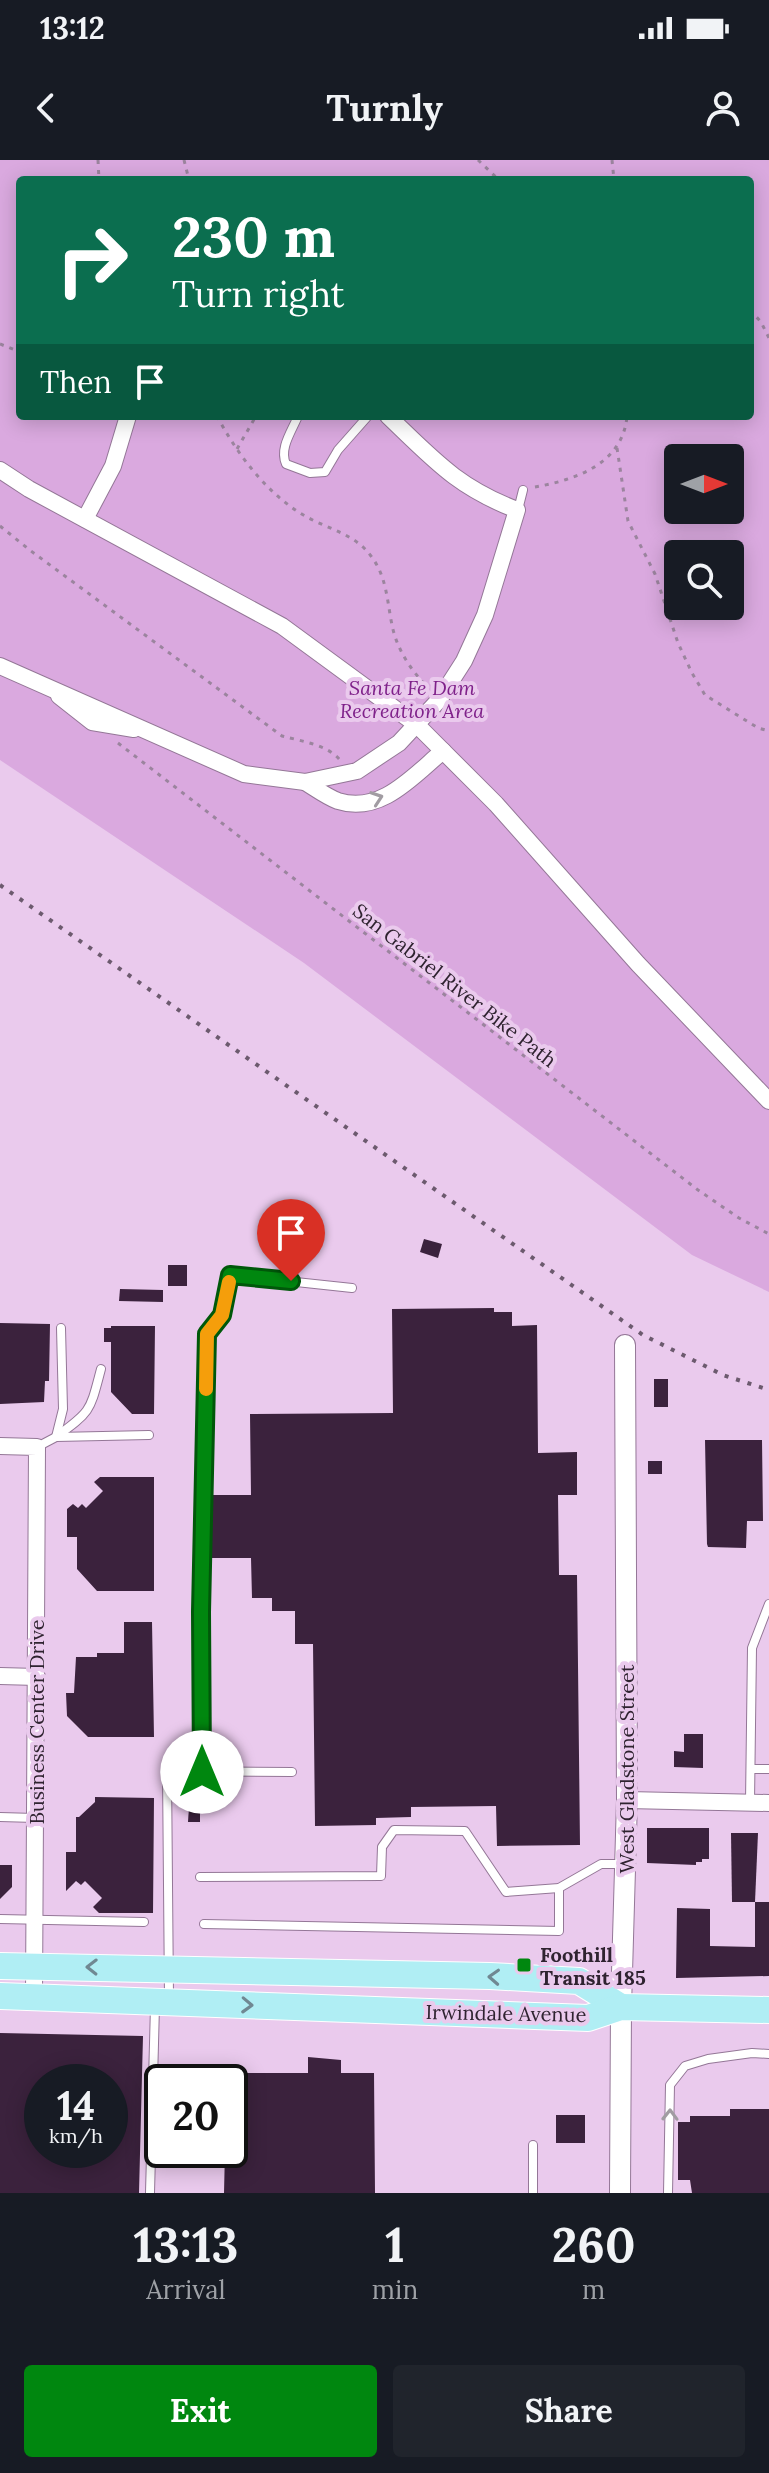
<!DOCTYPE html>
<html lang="en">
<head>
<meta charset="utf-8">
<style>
  body { margin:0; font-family:Lora,serif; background:#20242c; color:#f1f3f6; height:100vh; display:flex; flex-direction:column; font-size:30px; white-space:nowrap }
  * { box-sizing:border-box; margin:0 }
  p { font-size:26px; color:#9ea1a6 }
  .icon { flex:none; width:44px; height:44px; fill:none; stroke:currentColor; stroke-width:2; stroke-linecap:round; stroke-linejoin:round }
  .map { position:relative; height:2033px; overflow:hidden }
  .drawer { display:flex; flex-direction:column; background:#171b24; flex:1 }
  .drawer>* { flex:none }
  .banner { position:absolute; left:16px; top:16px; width:738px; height:244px; border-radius:8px; box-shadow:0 4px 20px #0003; background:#0b6e4f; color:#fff; overflow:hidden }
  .needle { width:52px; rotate:90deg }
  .buttons { position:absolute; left:664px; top:284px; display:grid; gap:16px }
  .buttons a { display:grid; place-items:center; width:80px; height:80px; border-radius:8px; background:#171b24; box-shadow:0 4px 20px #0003; font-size:40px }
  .speed { position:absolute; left:24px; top:1904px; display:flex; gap:16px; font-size:40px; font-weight:700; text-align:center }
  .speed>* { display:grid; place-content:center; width:104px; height:104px; border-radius:50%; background:#171b24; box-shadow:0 4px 20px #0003; line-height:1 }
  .speed small { font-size:20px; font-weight:400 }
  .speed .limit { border:4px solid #111; border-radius:12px; background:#fff; color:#111 }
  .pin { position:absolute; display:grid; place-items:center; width:68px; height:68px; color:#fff; margin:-82px -34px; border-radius:50% 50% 50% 0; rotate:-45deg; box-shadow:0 0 8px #0007 }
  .pin .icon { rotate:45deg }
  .me { position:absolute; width:88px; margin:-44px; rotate:0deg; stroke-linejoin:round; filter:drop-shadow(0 0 6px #0008) }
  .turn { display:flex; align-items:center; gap:28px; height:168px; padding:0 24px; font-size:36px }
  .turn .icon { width:104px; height:104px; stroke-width:2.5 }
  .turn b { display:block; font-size:56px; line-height:68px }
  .then { display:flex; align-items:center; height:76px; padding:0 24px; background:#0003; gap:16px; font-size:30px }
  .eta { display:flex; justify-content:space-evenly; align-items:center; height:136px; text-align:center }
  .eta b { font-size:48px; font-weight:800; line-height:56px }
  .cta { display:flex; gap:16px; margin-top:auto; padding:16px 24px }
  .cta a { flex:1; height:92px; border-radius:8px; background:#00870f; color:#fff; font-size:32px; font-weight:800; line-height:92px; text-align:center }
  .cta a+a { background:#20242c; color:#f1f3f6 }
  .status { display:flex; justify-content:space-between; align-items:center; height:56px; padding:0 40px; background:#171b24; direction:ltr }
  .status svg { height:22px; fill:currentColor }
  header { display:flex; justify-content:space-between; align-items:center; height:104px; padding:0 24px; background:#171b24; font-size:36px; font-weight:800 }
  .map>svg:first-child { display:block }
</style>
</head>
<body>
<div class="status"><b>13:12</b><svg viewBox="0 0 49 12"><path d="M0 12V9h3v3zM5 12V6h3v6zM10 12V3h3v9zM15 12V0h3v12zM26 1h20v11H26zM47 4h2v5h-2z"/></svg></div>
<header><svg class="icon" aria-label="back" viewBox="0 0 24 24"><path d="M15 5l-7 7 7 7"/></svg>Turnly<svg class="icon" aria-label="person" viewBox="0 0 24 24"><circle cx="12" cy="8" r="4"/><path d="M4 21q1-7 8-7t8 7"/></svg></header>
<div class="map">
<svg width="769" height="2033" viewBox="0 0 769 2033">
  <rect width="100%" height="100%" fill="#eacaed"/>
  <path fill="#daa9df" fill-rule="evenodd" d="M0,0h769v1132l-77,-37 -388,-292 -304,-203zM20,20h730v236h-730zM678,298h52v52h-52zM678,394h52v52h-52z"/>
  <g fill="#3b223d" fill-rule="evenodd">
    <polygon points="424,1079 442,1084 438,1098 420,1092"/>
    <rect x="168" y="1105" width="19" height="21"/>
    <polygon points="120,1129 163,1130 163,1142 119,1141"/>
    <polygon points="494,1148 494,1152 512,1152 512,1166 537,1165 538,1293 577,1292 577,1335 558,1335 559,1415 577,1415 580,1685 497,1686 496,1646 411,1647 411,1657 376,1658 376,1665 315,1666 313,1484 295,1484 295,1451 272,1451 272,1438 252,1438 251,1398 209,1398 211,1335 251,1335 250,1254 393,1253 392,1149"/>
    <polygon points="0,1163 50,1164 49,1221 45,1221 44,1242 0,1244"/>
    <polygon points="111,1166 155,1166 154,1254 132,1254 111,1232 111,1182 104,1182 104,1168 111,1168"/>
    <rect x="654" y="1219" width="14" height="28"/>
    <polygon points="705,1280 762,1280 763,1361 747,1361 746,1388 708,1387 707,1384"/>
    <rect x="648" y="1301" width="14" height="13"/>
    <polygon points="100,1317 154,1317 154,1431 97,1431 77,1409 77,1377 67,1377 67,1349 73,1344 78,1348 82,1344 86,1348 103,1331 94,1322"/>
    <polygon points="124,1462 152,1462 154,1577 88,1577 67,1556 66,1533 74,1533 76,1497 97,1497 97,1493 124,1493"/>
    <polygon points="684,1574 703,1574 703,1608 674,1607 674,1591 684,1592"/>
    <polygon points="95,1637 154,1638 153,1753 99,1753 93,1747 102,1738 85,1721 81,1725 76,1721 66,1731 66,1692 76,1692 76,1657 79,1657 95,1642"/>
    <polygon points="189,1647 200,1647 200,1662 188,1662"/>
    <polygon points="647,1668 709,1668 709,1699 702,1699 702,1702 696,1702 696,1705 647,1703"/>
    <polygon points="731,1673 758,1673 755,1742 732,1742"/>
    <polygon points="0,1705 12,1705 12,1727 0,1739"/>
    <polygon points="755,1742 769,1742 769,1816 676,1818 677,1748 710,1749 710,1786 755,1787"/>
    <path d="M0,1873l143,3 -4,157h-139zM42,1922h68v68h-68z"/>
    <polygon points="308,1897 341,1900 341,1913 374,1913 375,2033 224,2033 225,1990 230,1990 230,1913 308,1913"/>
    <polygon points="730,1949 769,1949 769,2033 692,2033 690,2020 678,2020 678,1962 690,1962 690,1956 730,1956"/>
    <rect x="556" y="1955" width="29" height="28"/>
  </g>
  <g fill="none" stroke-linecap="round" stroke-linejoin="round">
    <defs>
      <g id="service">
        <path d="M298,256c-6,15 -19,32 -12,48l24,9 15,-1 13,-22 30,-34"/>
        <polyline points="518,350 523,330"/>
        <path d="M57,1276c35,-25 33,-26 44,-67"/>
        <polyline points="56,1277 63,1249 61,1168"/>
        <polyline points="37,1287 56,1277 149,1275"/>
        <polyline points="751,1609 769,1609"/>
        <polyline points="202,1612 201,1452 207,1174 222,1155 230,1115 352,1128"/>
        <polyline points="750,1642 752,1488 769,1444"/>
        <polyline points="0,1657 35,1658"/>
        <polyline points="200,1717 381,1716 382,1687 394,1670 465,1671 506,1732 559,1728 601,1704 625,1704"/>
        <polyline points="0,1759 144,1762"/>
        <polyline points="204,1764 559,1771 559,1728"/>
        <polyline points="169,1838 167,1611 292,1612"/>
        <polyline points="150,2033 155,1846"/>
        <polyline points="533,2033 533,1985"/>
        <polyline points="668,2033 670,1925 685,1906 708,1899 752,1893 769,1894"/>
      </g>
      <g id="minor">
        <polyline points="0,310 29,329 282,466 417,565 496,644 638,804 769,941"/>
        <polyline points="85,359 113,306 128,256"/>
        <path d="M0,506l244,108 61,8 52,-11 42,-28 40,-43 25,-39 21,-46 32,-105c-60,-23 -83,-50 -129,-94"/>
        <polyline points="59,536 92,562 134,569"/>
        <path d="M305,622c10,6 22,15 33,19 43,14 76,-26 105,-50"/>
        <polyline points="0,1286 37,1287 34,1837"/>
        <polyline points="0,1516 37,1517"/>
        <polyline points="627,1640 769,1643"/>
      </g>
      <polyline id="tertiary" points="620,2033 621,1847 627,1640 625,1185"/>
      <g id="primary">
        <polyline points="0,1806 490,1816 579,1821 621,1847"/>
        <polyline points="0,1836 588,1858 621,1847 769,1850"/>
      </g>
    </defs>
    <use href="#service" stroke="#947797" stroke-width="10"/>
    <use href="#minor" stroke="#947797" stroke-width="18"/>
    <use href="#tertiary" stroke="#947797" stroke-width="22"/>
    <use href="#primary" stroke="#fff" stroke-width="28"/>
    <g stroke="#9b849e" stroke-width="3" stroke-dasharray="4 6" stroke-linecap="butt">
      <polyline points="98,0 99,20"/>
      <polyline points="184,0 188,16 192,20"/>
      <polyline points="478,0 499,20"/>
      <polyline points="612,0 614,20"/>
      <polyline points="750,150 761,162 769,178"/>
      <polyline points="0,184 20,192"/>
      <path d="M217,256c20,38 50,78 88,100 23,13 50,18 66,40 16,21 16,45 21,69 5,25 19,45 36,63"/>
      <polyline points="617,288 628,361 655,414 678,483 692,513 705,535 758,568 769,571"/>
      <polyline points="237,289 256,256"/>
      <path d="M535,327c40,-7 88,-23 92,-71"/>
      <path d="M0,366l31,25 251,185c19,5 46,9 58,24"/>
      <polyline points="118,583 698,1030 739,1058 769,1074"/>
    </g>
    <use href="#service" stroke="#fff" stroke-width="8"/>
    <use href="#minor" stroke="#fff" stroke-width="16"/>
    <use href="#tertiary" stroke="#fff" stroke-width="20"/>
    <use href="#primary" stroke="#b0eef4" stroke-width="26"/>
    <polyline stroke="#6c5a6e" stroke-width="4" stroke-dasharray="4 8" stroke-linecap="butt" points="0,725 643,1175 723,1215 769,1230"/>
  </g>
  <defs><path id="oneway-chevron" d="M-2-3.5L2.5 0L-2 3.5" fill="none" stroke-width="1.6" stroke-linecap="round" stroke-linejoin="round" transform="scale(2)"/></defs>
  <g stroke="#a19ca2">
    <use href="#oneway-chevron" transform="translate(377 638) rotate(-19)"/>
    <use href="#oneway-chevron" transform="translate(670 1955) rotate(-89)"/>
  </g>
  <g stroke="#708892">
    <use href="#oneway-chevron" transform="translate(92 1807) rotate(-179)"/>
    <use href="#oneway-chevron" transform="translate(494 1817) rotate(-177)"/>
    <use href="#oneway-chevron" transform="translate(247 1845) rotate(2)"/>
  </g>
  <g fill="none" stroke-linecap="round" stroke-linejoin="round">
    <defs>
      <polyline id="route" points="202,1612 201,1452 207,1174 222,1155 230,1115 291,1121"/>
    </defs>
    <use href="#route" stroke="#00580a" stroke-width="20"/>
    <use href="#route" stroke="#00870f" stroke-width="14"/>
    <polyline stroke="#f59e0b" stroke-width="14" points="206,1229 207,1174 222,1155 229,1122"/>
  </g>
  <rect fill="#00870f" stroke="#eacaed" stroke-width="3" x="516" y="1797" width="16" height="16" rx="4"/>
  <g text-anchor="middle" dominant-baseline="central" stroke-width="8" stroke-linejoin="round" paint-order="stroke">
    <g font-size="20" font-style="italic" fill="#7f218a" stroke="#eacaed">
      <text x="412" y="527">Santa Fe Dam<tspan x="412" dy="23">Recreation Area</tspan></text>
    </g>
    <g font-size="20" fill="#2f2330" stroke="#eacaed">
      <text transform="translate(455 825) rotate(38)">San Gabriel River Bike Path</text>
      <text transform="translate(36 1562) rotate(-90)">Business Center Drive</text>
      <text transform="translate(626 1609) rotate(-90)">West Gladstone Street</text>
      <text transform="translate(506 1853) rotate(1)">Irwindale Avenue</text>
    </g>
    <g font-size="20" font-weight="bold" fill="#2f2330" stroke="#eacaed" text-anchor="start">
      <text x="540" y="1794">Foothill<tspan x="540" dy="23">Transit 185</tspan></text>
    </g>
  </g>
</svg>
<div class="buttons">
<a><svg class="needle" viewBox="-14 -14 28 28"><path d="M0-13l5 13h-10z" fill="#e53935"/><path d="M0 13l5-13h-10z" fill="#9ea1a6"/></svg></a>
<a><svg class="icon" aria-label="search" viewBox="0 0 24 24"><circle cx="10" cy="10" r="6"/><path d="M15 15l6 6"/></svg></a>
</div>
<div class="speed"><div>14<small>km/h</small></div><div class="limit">20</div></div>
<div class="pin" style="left:291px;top:1121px;background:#d93025"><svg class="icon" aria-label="arrive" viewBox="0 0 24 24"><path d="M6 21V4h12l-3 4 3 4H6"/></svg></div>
<svg class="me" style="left:202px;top:1612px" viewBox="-20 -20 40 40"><circle r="19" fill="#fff"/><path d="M0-13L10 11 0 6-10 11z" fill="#00870f"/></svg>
<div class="banner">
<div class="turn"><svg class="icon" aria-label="right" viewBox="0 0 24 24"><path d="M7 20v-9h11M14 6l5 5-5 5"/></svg><div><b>230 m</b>Turn right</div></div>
<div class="then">Then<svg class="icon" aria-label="arrive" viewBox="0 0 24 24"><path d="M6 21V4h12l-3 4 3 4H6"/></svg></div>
</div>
</div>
<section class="drawer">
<div class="eta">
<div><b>13:13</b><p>Arrival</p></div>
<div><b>1</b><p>min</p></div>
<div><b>260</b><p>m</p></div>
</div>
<div class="cta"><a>Exit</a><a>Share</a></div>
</section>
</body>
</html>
